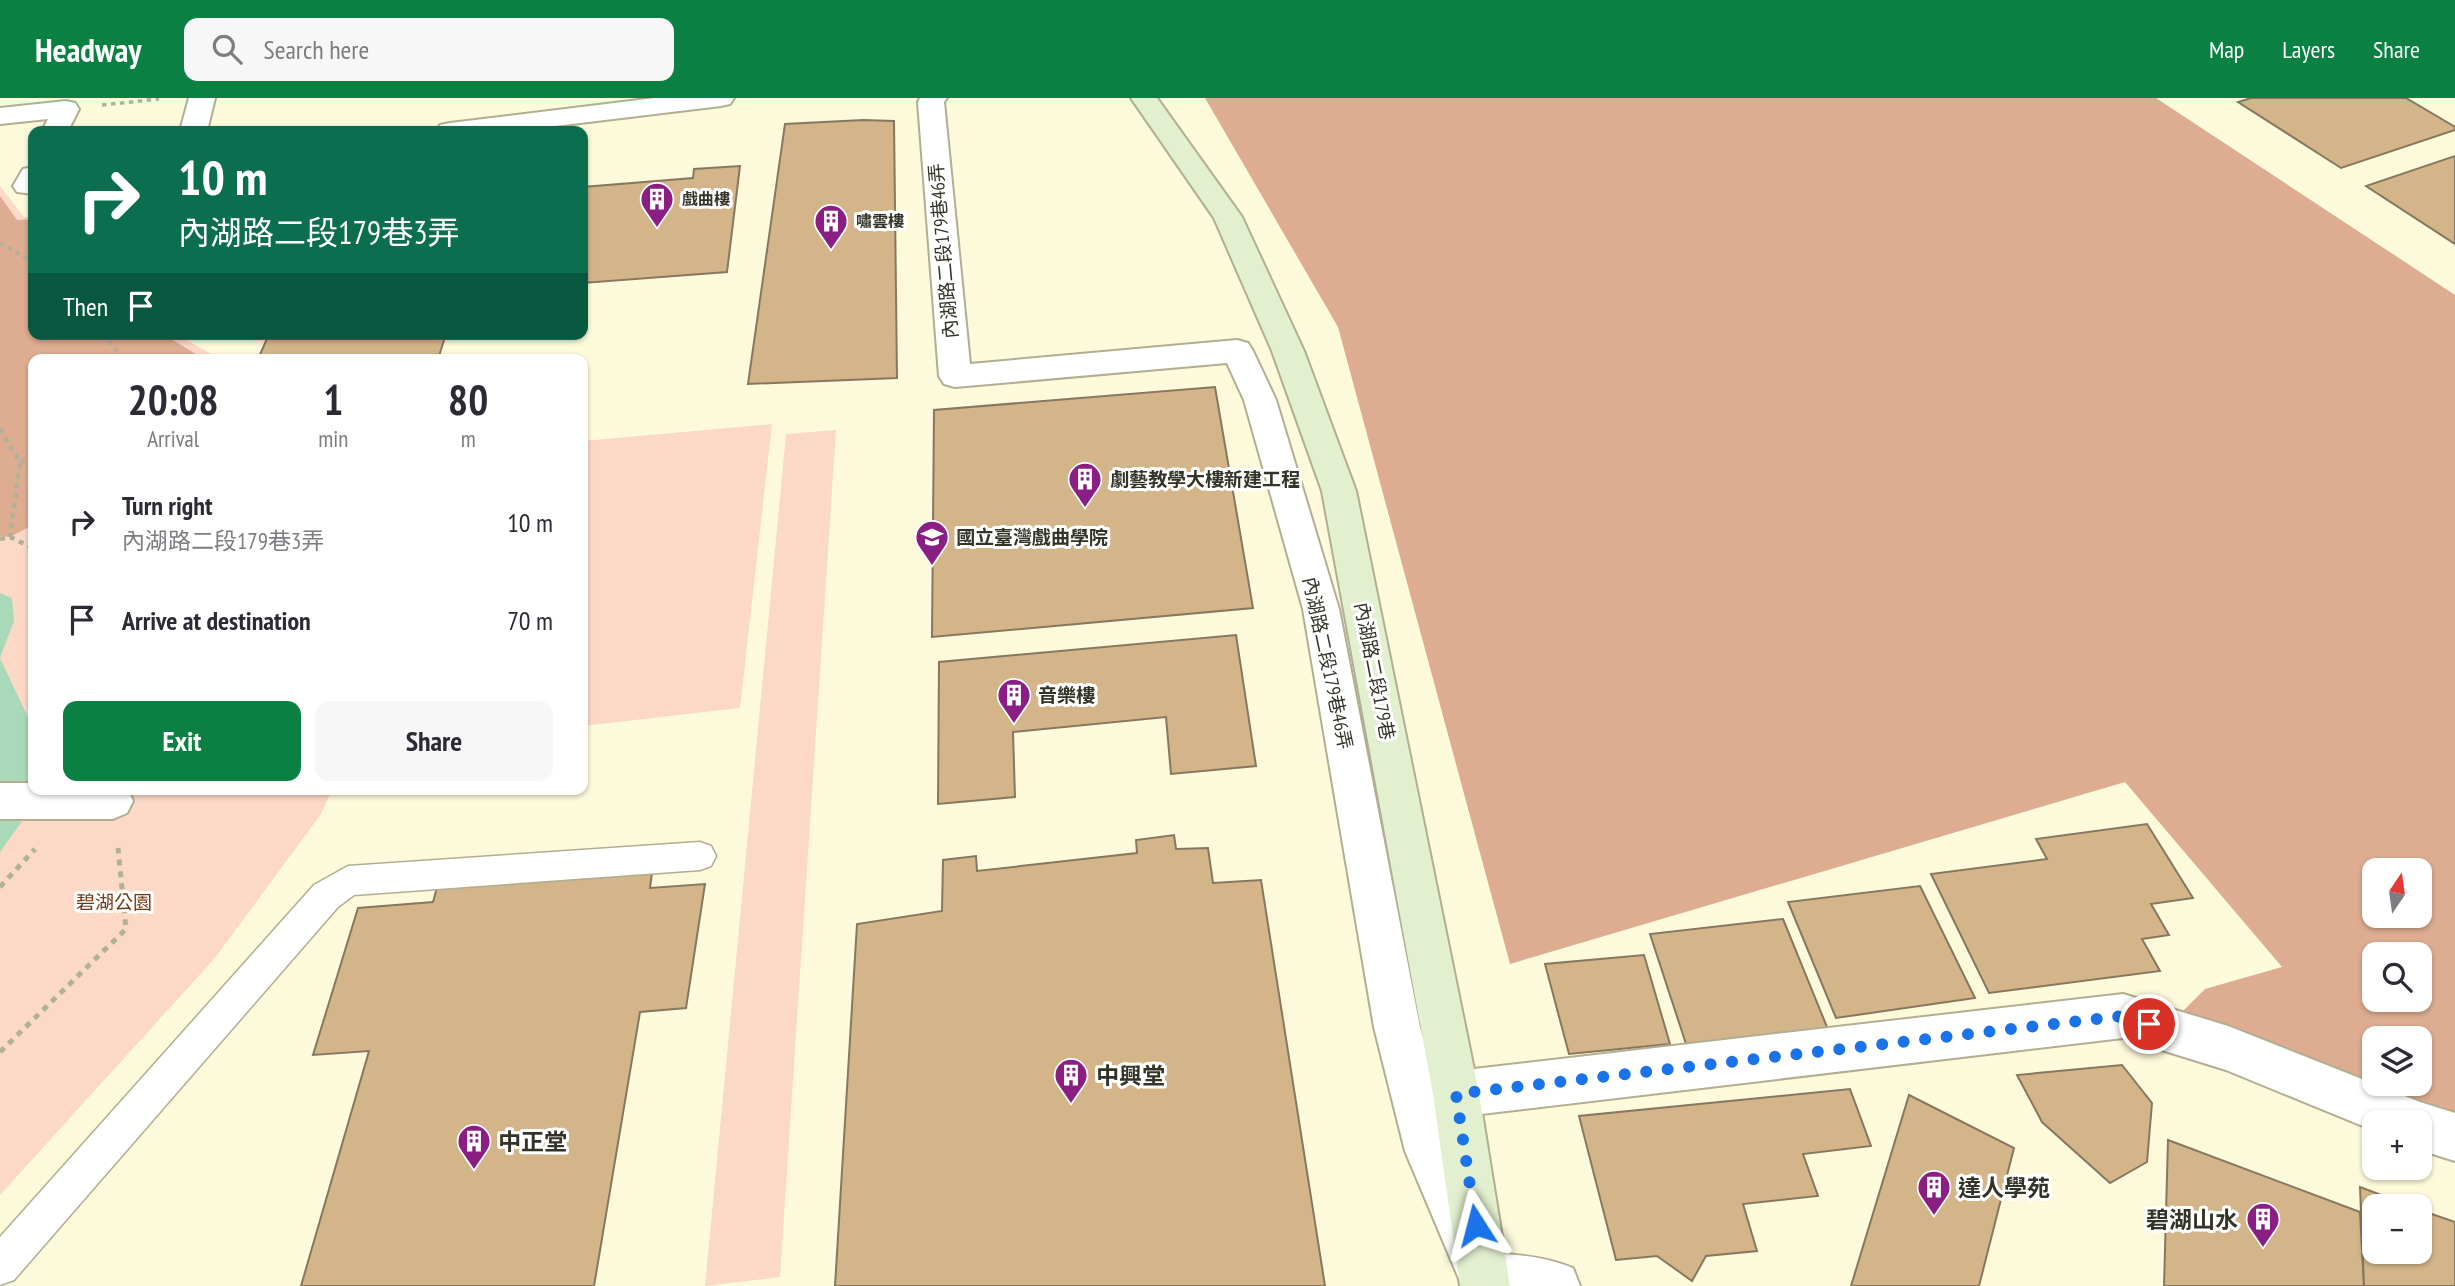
<!DOCTYPE html>
<html lang="en">
<head>
<meta charset="utf-8">
<style>
  body { margin:0; font-family:"PT Sans Narrow","Noto Sans TC",sans-serif; background:#f7f7f7; color:#2b2b33; height:100vh; display:flex; flex-direction:column; font-size:26px; white-space:nowrap }
  * { box-sizing:border-box; margin:0 }
  p { font-size:23px; color:#7c7c81 }
  .icon { flex:none; width:38px; height:38px; fill:none; stroke:currentColor; stroke-width:2; stroke-linecap:round; stroke-linejoin:round }
  .map { position:relative; flex:1; overflow:hidden }
  .sheet { position:absolute; left:28px; top:256px; width:560px; height:441px; display:flex; flex-direction:column; background:#fff; border-radius:14px; box-shadow:0 2px 5px #0004 }
  .sheet>* { flex:none }
  .top-card { position:absolute; left:28px; top:28px; width:560px; height:214px; border-radius:14px; box-shadow:0 2px 5px #0004; background:#0b6e4f; color:#fff; overflow:hidden }
  .needle { width:46px; rotate:13deg }
  .buttons { position:absolute; left:2362px; top:760px; display:grid; gap:14px }
  .buttons a { display:grid; place-items:center; width:70px; height:70px; border-radius:14px; background:#fff; box-shadow:0 2px 5px #0004; font-size:35px }
  .pin { position:absolute; display:grid; place-items:center; width:60px; height:60px; color:#fff; margin:-30px; border:4px solid #fff; border-radius:50%; box-shadow:0 2px 7px #0007 }
  .me { position:absolute; width:77px; margin:-38px; rotate:351deg; stroke-linejoin:round; filter:drop-shadow(0 0 5px #0008) }
  .turn { display:flex; align-items:center; gap:24px; height:147px; padding:0 35px; font-size:32px }
  .turn .icon { width:91px; height:91px; stroke-width:2.5 }
  .turn b { display:block; font-size:49px; line-height:60px }
  .then { display:flex; align-items:center; height:66px; padding:0 35px; background:#0003; gap:14px; font-size:26px }
  .eta { display:flex; justify-content:space-evenly; align-items:center; height:119px; text-align:center }
  .eta b { font-size:42px; font-weight:700; line-height:49px }
  .action { display:flex; gap:14px; margin-top:auto; padding:14px 35px }
  .action a { flex:1; height:80px; border-radius:14px; background:#0b8043; color:#fff; font-size:28px; font-weight:700; line-height:80px; text-align:center }
  .action a+a { background:#f7f7f7; color:#2b2b33 }
  ul { padding:0; list-style:none }
  li { display:flex; align-items:center; gap:21px; height:98px; padding:0 35px }
  li div { flex:1 }
  li b { display:block; font-size:26px }
  li em { font-style:normal }
  header { display:flex; align-items:center; gap:42px; box-sizing:border-box; height:98px; padding:0 35px; background:#0b8043; color:#fff }
  header strong { font-size:33px }
  nav { display:flex; gap:38px; margin-inline-start:auto; font-size:24px }
  .search { width:490px; height:63px; background:#f7f7f7; display:flex; align-items:center; gap:18px; box-sizing:border-box; padding:0 24px; border-radius:14px; color:#7c7c81; font-size:26px }
  .map>svg:first-child { display:block }
</style>
</head>
<body>
<header>
<strong>Headway</strong>
<div class="search"><svg class="icon" aria-label="search" viewBox="0 0 24 24"><circle cx="10" cy="10" r="6"/><path d="M15 15l6 6"/></svg>Search here</div>
<nav><a>Map</a><a>Layers</a><a>Share</a></nav>
</header>
<div class="map">
<svg width="2455" height="1188" viewBox="0 0 2455 1188">
  <rect width="100%" height="100%" fill="#fdfadb"/>
  <g fill="#fcd9c7">
    <polygon points="0,88 24,119 33,119 33,236 175,236 221,261 33,261 33,691 332,691 321,716 215,860 0,1097"/>
    <polygon points="772,326 740,610 583,628 583,343"/>
    <polygon points="836,332 780,1179 705,1188 786,336"/>
  </g>
  <g fill="#ddac91" fill-rule="evenodd">
    <path d="M1205,0h951l299,197v826l-273,-109 23,-23 77,-22 -157,-185 -615,182 -172,-637zM2375,772h45v45h-45zM2375,856h45v45h-45zM2375,940h45v45h-45z"/>
    <polygon points="0,98 17,122 33,121 33,236 163,236 204,261 33,261 33,427 10,439 0,438"/>
  </g>
  <polygon fill="#a9d9b8" points="0,495 12,500 14,523 0,560 33,630 33,691 45,691 0,754"/>
  <g fill="#d4b58a" stroke="#88775f" stroke-width="2">
    <polygon points="2251,0 2406,0 2455,29 2455,32 2341,70 2238,4"/>
    <polygon points="863,22 894,23 897,280 748,286 785,26"/>
    <polygon points="2455,58 2455,146 2366,88"/>
    <polygon points="740,68 727,174 583,185 583,89 693,80 694,71"/>
    <polygon points="269,236 446,236 438,261 258,261"/>
    <polygon points="1215,289 1253,510 932,539 934,312"/>
    <polygon points="1236,537 1256,668 1171,676 1166,619 1013,634 1015,699 938,706 939,564"/>
    <polygon points="2147,726 2193,800 2151,806 2169,837 2142,841 2160,873 1989,895 1931,776 2047,761 2036,741"/>
    <polygon points="1174,737 1176,751 1208,750 1213,785 1261,782 1325,1188 835,1188 857,826 942,813 943,762 976,758 977,773 1137,755 1136,742"/>
    <polygon points="653,767 650,790 705,786 686,910 640,914 594,1188 301,1188 369,953 313,957 358,810 433,804 439,782"/>
    <polygon points="1920,788 1975,900 1836,920 1788,804"/>
    <polygon points="1783,821 1829,934 1688,952 1650,836"/>
    <polygon points="1644,857 1670,946 1569,956 1545,866"/>
    <polygon points="2122,967 2152,1005 2147,1064 2110,1085 2042,1024 2017,977"/>
    <polygon points="1850,991 1871,1048 1803,1056 1818,1098 1743,1106 1757,1153 1706,1158 1692,1183 1657,1158 1616,1162 1579,1018"/>
    <polygon points="1909,997 2014,1050 1979,1188 1851,1188"/>
    <polygon points="2168,1042 2360,1114 2364,1188 2164,1188"/>
    <polygon points="2360,1089 2410,1108 2375,1108 2375,1153 2420,1153 2420,1112 2455,1124 2455,1188 2364,1188"/>
  </g>
  <g fill="none" stroke-linecap="round" stroke-linejoin="round">
    <defs>
      <polygon id="lane" points="700,744 711,748 716,758 711,768 700,772 354,797 338,809 14,1182 0,1187 0,1139 314,787 348,768"/>
      <g id="street">
        <polygon points="189,0 215,0 207,33 180,33"/>
        <polygon points="655,0 734,0 730,6 721,8 514,33 436,33 440,27 450,25"/>
        <path d="M920,0h27l-3,4 26,262 267,-24 11,3 5,8 23,49 63,209 81,418 16,60 4,-9 16,-7 667,-77 105,32 192,76 35,11v48l-35,-11v-28h-45v9l-149,-61 -103,-32 -667,79 -14,-6 10,37 47,106c26,1 49,4 74,14l7,18h-118l-57,-135 -31,-124 -71,-418 -59,-209 -17,-37 -272,24 -11,-3 -5,-8 -21,-274z"/>
        <polygon points="66,3 75,5 79,11 68,33 42,33 48,21 0,26 0,10"/>
        <polygon points="33,69 33,96 17,94 13,88 23,71"/>
        <polygon points="0,685 33,685 33,691 128,691 133,703 127,715 113,721 0,721"/>
      </g>
      <polygon id="secondary" points="1131,0 1157,0 1242,119 1304,253 1356,393 1479,996 1510,1188 1460,1188 1433,996 1322,393 1272,253 1214,120"/>
    </defs>
    <use href="#lane" stroke="#b1ae91" stroke-width="3"/>
    <use href="#street" stroke="#b1ae91" stroke-width="4"/>
    <use href="#secondary" stroke="#b1ae91" stroke-width="4"/>
    <g stroke="#b2b098" stroke-width="3.5" stroke-dasharray="4.5 4.5" stroke-linecap="butt">
      <polyline points="102,7 159,1"/>
      <polyline points="0,145 33,164"/>
      <polyline points="103,236 123,261"/>
    </g>
    <g stroke="#b2b098" stroke-width="4.5" stroke-dasharray="5 5" stroke-linecap="butt">
      <polyline points="0,331 20,364 10,439"/>
      <polyline points="20,364 33,359"/>
      <polyline points="0,441 10,439 33,450"/>
    </g>
    <g stroke="#b2b098" stroke-width="5" stroke-dasharray="6 6" stroke-linecap="butt">
      <polyline points="0,789 35,751"/>
      <polyline points="0,954 126,831 118,750"/>
    </g>
    <use href="#lane" fill="#fff" fill-rule="evenodd"/>
    <use href="#street" fill="#fff" fill-rule="evenodd"/>
    <use href="#secondary" fill="#e2f0cf" fill-rule="evenodd"/>
  </g>
  <g fill="none" stroke-linecap="round" stroke-linejoin="round">
    <polyline stroke="#1a73e8" stroke-width="12" stroke-dasharray="0 21.6" points="1476,1127 1456,996 2123,918 2149,926"/>
  </g>
  <defs>
    <symbol id="building-pin" viewBox="-11 -11 22 30"><path d="M0 17L-7.5 6A9.5 9.5 0 1 1 7.5 6Z" fill="#8b1e82" stroke="#fff"/><path d="M-4-6H4V6H1V3H-1V6H-4ZM-2.5-4.3h1.7v1.8h-1.7ZM.8-4.3h1.7v1.8H.8ZM-2.5-1h1.7V.8h-1.7ZM.8-1h1.7V.8H.8Z" fill="#fff"/></symbol>
    <symbol id="university-pin" viewBox="-11 -11 22 30"><path d="M0 17L-7.5 6A9.5 9.5 0 1 1 7.5 6Z" fill="#8b1e82" stroke="#fff"/><path d="M0-5L7-2L0 1L-7-2ZM-4 1L0 2.5L4 1V4Q0 6-4 4Z" fill="#fff"/></symbol>
  </defs>
  <g fill-rule="evenodd">
    <use href="#building-pin" x="638" y="82" width="38" height="52"/>
    <use href="#building-pin" x="812" y="104" width="38" height="52"/>
    <use href="#building-pin" x="1066" y="362" width="38" height="52"/>
    <use href="#university-pin" x="913" y="420" width="38" height="52"/>
    <use href="#building-pin" x="995" y="578" width="38" height="52"/>
    <use href="#building-pin" x="1052" y="958" width="38" height="52"/>
    <use href="#building-pin" x="455" y="1024" width="38" height="52"/>
    <use href="#building-pin" x="1915" y="1070" width="38" height="52"/>
    <use href="#building-pin" x="2244" y="1102" width="38" height="52"/>
  </g>
  <g text-anchor="middle" dominant-baseline="central" stroke-width="6" stroke-linejoin="round" paint-order="stroke">
    <g font-size="16" font-weight="bold" fill="#343327" stroke="#fff" text-anchor="start">
      <text x="682" y="101">戲曲樓</text>
      <text x="856" y="123">嘯雲樓</text>
    </g>
    <g font-size="19" fill="#343327" stroke="#fff">
      <text transform="translate(943 153) rotate(-95)">內湖路二段179巷46弄</text>
      <text transform="translate(1328 565) rotate(78)">內湖路二段179巷46弄</text>
      <text transform="translate(1375 573) rotate(79)">內湖路二段179巷</text>
    </g>
    <g font-size="19" font-weight="bold" fill="#343327" stroke="#fff" text-anchor="start">
      <text x="1110" y="381">劇藝教學大樓新建工程</text>
      <text x="956" y="439">國立臺灣戲曲學院</text>
      <text x="1038" y="597">音樂樓</text>
    </g>
    <g font-size="19" fill="#74380f" stroke="#fff">
      <text x="114" y="804">碧湖公園</text>
    </g>
    <g font-size="23" font-weight="bold" fill="#343327" stroke="#fff" text-anchor="start">
      <text x="1096" y="977">中興堂</text>
      <text x="498" y="1043">中正堂</text>
      <text x="1958" y="1089">達人學苑</text>
      <text x="2238" y="1121" text-anchor="end">碧湖山水</text>
    </g>
  </g>
</svg>
<div class="buttons">
<a><svg class="needle" viewBox="-14 -14 28 28"><path d="M0-13l5 13h-10z" fill="#e53935"/><path d="M0 13l5-13h-10z" fill="#7c7c81"/></svg></a>
<a><svg class="icon" aria-label="search" viewBox="0 0 24 24"><circle cx="10" cy="10" r="6"/><path d="M15 15l6 6"/></svg></a>
<a><svg class="icon" aria-label="layers" viewBox="0 0 24 24"><path d="M12 4l9 5-9 5-9-5zM3 14l9 5 9-5"/></svg></a>
<a>+</a>
<a>−</a>
</div>
<div class="pin" style="left:2149px;top:926px;background:#d93025"><svg class="icon" aria-label="arrive" viewBox="0 0 24 24"><path d="M6 21V4h12l-3 4 3 4H6"/></svg></div>
<svg class="me" style="left:1476px;top:1127px" viewBox="-20 -20 40 40"><path d="M0-17L14 15 0 8-14 15z" fill="#1a73e8" stroke="#fff" stroke-width="4"/></svg>
<div class="top-card">
<div class="turn"><svg class="icon" aria-label="right" viewBox="0 0 24 24"><path d="M7 20v-9h11M14 6l5 5-5 5"/></svg><div><b>10 m</b>內湖路二段179巷3弄</div></div>
<div class="then">Then<svg class="icon" aria-label="arrive" viewBox="0 0 24 24"><path d="M6 21V4h12l-3 4 3 4H6"/></svg></div>
</div>
<section class="sheet">
<div class="eta">
<div><b>20:08</b><p>Arrival</p></div>
<div><b>1</b><p>min</p></div>
<div><b>80</b><p>m</p></div>
</div>
<ul>
<li><svg class="icon" aria-label="right" viewBox="0 0 24 24"><path d="M7 20v-9h11M14 6l5 5-5 5"/></svg><div><b>Turn right</b><p>內湖路二段179巷3弄</p></div><em>10 m</em></li>
<li><svg class="icon" aria-label="arrive" viewBox="0 0 24 24"><path d="M6 21V4h12l-3 4 3 4H6"/></svg><div><b>Arrive at destination</b></div><em>70 m</em></li>
</ul>
<div class="action"><a>Exit</a><a>Share</a></div>
</section>
</div>
</body>
</html>
